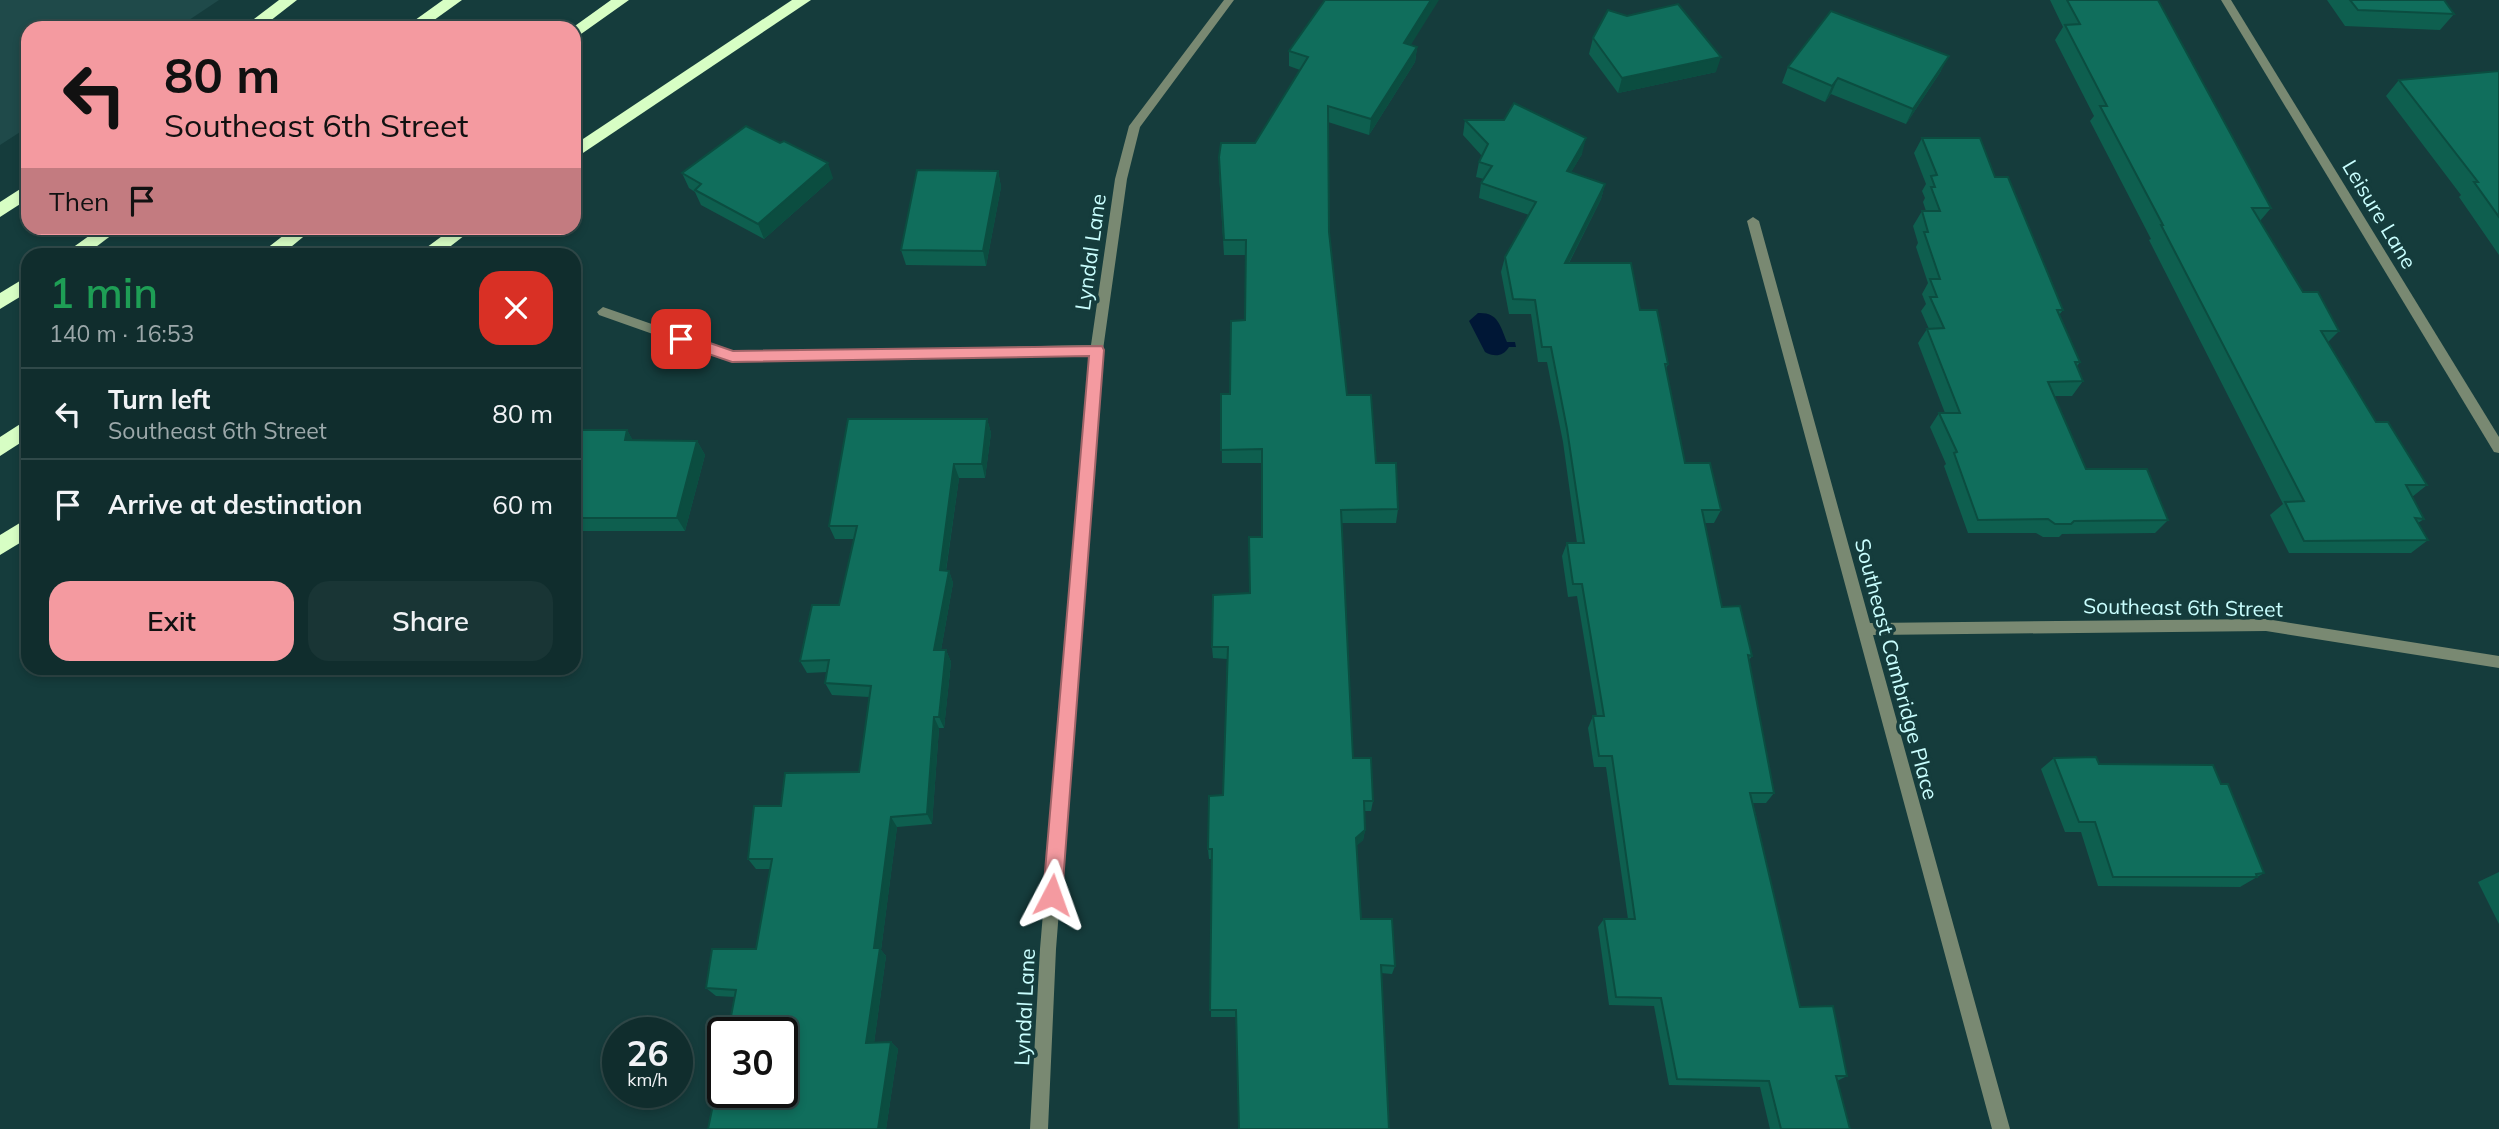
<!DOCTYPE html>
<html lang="en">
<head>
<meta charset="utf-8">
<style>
  body { margin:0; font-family:Mulish,sans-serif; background:#193535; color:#f1f3f6; height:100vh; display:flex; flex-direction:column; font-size:26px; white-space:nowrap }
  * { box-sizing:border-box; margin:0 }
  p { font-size:23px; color:#9ca8aa }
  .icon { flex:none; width:38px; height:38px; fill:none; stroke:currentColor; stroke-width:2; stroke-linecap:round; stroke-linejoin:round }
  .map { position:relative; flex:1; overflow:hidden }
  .sheet { position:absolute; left:21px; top:248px; width:560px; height:427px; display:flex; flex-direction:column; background:#102d2d; border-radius:21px; box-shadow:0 4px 10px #0003,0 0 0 2px #304949 }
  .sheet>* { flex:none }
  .hud { position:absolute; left:21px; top:21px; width:560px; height:214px; border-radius:21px; box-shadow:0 4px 10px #0003,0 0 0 2px #304949; background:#f49aa0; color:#111; overflow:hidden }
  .speed { position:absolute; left:602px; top:1017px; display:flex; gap:14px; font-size:35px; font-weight:700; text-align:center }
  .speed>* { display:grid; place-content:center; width:91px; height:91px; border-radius:50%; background:#102d2d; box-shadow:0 4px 10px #0003,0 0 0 2px #304949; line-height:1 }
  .speed small { font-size:18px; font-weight:400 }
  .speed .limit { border:4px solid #111; border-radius:10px; background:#fff; color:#111 }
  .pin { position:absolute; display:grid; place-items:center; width:60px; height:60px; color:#fff; margin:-30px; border-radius:14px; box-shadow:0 4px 10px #0006 }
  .me { position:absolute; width:77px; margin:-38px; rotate:4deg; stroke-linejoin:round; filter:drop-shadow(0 0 5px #0008) }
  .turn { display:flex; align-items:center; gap:24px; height:147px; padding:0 28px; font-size:32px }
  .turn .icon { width:91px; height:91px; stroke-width:2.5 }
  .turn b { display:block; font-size:49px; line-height:60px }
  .then { display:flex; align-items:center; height:66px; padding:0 28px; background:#0003; gap:14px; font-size:26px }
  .round { display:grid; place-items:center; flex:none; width:74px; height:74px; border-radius:21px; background:#193535 }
  .headline { display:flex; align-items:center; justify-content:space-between; height:119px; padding:0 28px }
  h1 { font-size:42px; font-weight:600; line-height:52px; color:#1e9e55 }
  .primary-button { display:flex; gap:14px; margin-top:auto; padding:14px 28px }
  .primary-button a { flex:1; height:80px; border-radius:21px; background:#f49aa0; color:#111; font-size:28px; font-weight:600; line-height:80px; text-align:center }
  .primary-button a+a { background:#193535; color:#f1f3f6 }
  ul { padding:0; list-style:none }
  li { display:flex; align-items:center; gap:21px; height:91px; padding:0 28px; border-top:2px solid #304949 }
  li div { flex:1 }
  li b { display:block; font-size:26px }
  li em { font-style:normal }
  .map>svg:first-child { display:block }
</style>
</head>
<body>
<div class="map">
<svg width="2499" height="1129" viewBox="0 0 2499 1129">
  <rect width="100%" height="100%" fill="#153c3c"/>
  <polygon fill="#1f4a4a" points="0,0 219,0 177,28 28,28 28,127 0,145"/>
  <path fill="#001736" d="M1478,313c20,-1 22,12 29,29h8l1,5h-7c-6,10 -15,10 -24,5l-16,-31z"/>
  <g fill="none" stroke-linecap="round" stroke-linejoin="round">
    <g fill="#798972" fill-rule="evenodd">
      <polygon points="1224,0 1234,0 1140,127 1127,179 1103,350 1056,949 1048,1129 1030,1129 1040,949 1090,355 732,362 599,315 597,312 603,307 732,352 1091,345 1115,179 1129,126"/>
      <polygon points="2221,0 2231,0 2499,437 2499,453 2494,452"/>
      <polygon points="1753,217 1759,221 1870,623 2266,619 2499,656 2499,668 2266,631 1873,635 2010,1129 1992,1129 1747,221"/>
    </g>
    <g fill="#d7fec4" fill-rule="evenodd">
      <polygon points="279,0 297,0 261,28 242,28"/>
      <polygon points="443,0 462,0 423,28 404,28"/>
      <polygon points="611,0 629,0 574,39 574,28 572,28"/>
      <polygon points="792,0 811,0 574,159 574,145"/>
      <polygon points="28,184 28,199 0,217 0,202"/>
      <polygon points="100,228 121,228 84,256 61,256"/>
      <polygon points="293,228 314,228 280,256 257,256"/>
      <polygon points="453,228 474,228 438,256 415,256"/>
      <polygon points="28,276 28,292 0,309 0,293"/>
      <polygon points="28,419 28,438 0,456 0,437"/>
      <polygon points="28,518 28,538 0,555 0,535"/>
    </g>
  </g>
  <g fill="#0e5f4f">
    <polygon points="2050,0 2158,0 2271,208 2260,221 2303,292 2339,331 2328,342 2376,422 2427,485 2412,497 2424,519 2418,523 2428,540 2411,553 2289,553 2270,515 2283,504 2149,240 2151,239 2090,121 2094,116 2055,40 2063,27"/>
    <polygon points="2327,0 2444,0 2454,14 2440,30 2345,26"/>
    <polygon points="1593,38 1716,72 1618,93 1589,54"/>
    <polygon points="1411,45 1417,47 1415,62 1369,135 1328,122 1329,232 1347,395 1376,463 1398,509 1396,523 1342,523 1353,758 1373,801 1371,811 1364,811 1365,830 1363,840 1356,846 1361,919 1395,966 1392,974 1381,973 1236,1017 1211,1017 1212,859 1209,859 1208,849 1223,795 1227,659 1213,658 1212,647 1250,593 1262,537 1262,463 1222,463 1221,394 1230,394 1245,320 1246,255 1224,255 1219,172 1255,143 1300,70 1289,66 1289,51"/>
    <polygon points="1788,67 1941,71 1906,124 1831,94 1825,102 1782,83"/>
    <polygon points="2499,71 2499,255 2459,197 2461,195 2386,96 2399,80"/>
    <polygon points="1465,120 1582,154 1571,172 1605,184 1601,199 1569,263 1640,310 1668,364 1666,369 1685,463 1721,510 1714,523 1705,523 1722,607 1752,656 1749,660 1774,793 1766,803 1753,803 1800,1007 1847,1076 1837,1081 1850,1129 1770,1129 1760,1087 1669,1085 1654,1006 1609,1005 1598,927 1604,919 1628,919 1606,767 1594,767 1588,728 1593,716 1597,716 1577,596 1568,597 1562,556 1567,543 1577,543 1563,442 1547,362 1538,362 1531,314 1509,314 1501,272 1505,257 1529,215 1479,198 1481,183 1484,179 1476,177 1479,162 1482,156 1463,135"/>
    <polygon points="1922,138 1995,177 2063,310 2059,315 2080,362 2077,366 2083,381 2072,396 2054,396 2086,469 2168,520 2155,533 2062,534 2059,537 2043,537 2036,533 1968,533 1944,466 1946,464 1930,427 1939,413 1945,413 1918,343 1927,329 1929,329 1921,311 1926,304 1922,294 1928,283 1916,247 1918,243 1913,226 1922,211 1926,211 1923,202 1925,198 1922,191 1926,184 1914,153"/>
    <polygon points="998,171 1001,187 986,266 906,265 901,250"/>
    <polygon points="682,173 833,178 764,239 701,205 695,192 689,188"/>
    <polygon points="987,419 991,433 985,478 959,478 946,571 949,571 953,583 941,650 946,650 951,662 944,728 939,728 932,824 897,827 881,950 886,956 874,1043 891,1042 898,1049 886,1129 708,1129 735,997 716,996 706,988 756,949 770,869 756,869 748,859 781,806 859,772 869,697 832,695 825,683 827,672 807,673 800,661 839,605 854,539 835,539 829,526"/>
    <polygon points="627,430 633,441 697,441 705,455 685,531 574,531 574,438"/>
    <polygon points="2054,758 2099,764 2264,873 2240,887 2098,886 2081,832 2065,832 2041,769"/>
    <polygon points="2499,872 2499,924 2478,882"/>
  </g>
  <g fill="#0b4d40">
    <polygon points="1431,0 1439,0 1402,59 1404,43"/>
    <polygon points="1417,47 1415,62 1369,135 1371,119"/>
    <polygon points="1949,56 1941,71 1906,124 1913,109"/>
    <polygon points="1721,57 1716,72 1618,93 1622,78"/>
    <polygon points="1838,78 1831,94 1825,102 1832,86"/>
    <polygon points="1586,138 1582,154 1563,186 1567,171"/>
    <polygon points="828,163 833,178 764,239 758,224"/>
    <polygon points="998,171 1001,187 986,266 983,251"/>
    <polygon points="1605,184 1601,199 1561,278 1565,263"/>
    <polygon points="987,419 991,433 985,478 982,464"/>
    <polygon points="627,430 635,444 625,440"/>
    <polygon points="697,441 705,455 685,531 677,518"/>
    <polygon points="954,464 959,478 944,583 940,570"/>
    <polygon points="949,571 953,583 939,661 934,650"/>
    <polygon points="946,650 951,662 944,728 939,717"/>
    <polygon points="934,717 939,728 932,824 927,814"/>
    <polygon points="891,817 897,827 881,950 886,956 873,1050 866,1043 874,948"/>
    <polygon points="1365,830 1363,840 1354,848 1356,838"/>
    <polygon points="891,1042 898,1049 886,1129 878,1129"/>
  </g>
  <g fill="#106e5c" stroke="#0b4d40" stroke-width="2">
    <polygon points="1325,0 1431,0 1404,43 1417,47 1371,119 1328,106 1329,232 1347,395 1371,395 1376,463 1396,463 1398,509 1341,510 1353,758 1371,758 1373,801 1364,801 1365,830 1356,838 1361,919 1392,919 1395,966 1381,965 1389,1129 1239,1129 1236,1010 1210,1010 1212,849 1208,849 1209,796 1223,795 1228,647 1212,647 1213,595 1250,593 1249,537 1262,537 1262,449 1221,450 1221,394 1230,394 1231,321 1245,320 1246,240 1224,240 1219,157 1221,143 1255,143 1308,57 1289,51"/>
    <polygon points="2067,0 2158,0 2271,208 2252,208 2303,292 2318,292 2339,331 2321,331 2376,422 2388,422 2427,485 2406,485 2424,519 2415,518 2428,540 2304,541 2285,502 2304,501 2161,225 2163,225 2100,106 2107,106 2065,25 2080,24"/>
    <polygon points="2350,0 2444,0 2454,14 2358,10"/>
    <polygon points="1678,4 1721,57 1622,78 1593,38 1608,10 1627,16"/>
    <polygon points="1831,11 1949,56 1913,109 1838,78 1832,86 1788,67"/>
    <polygon points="2499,71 2499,217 2474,182 2478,182 2399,80"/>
    <polygon points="1514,103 1586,138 1567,171 1605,184 1565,263 1631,263 1640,310 1657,310 1668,364 1665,364 1685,463 1710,463 1721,510 1702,510 1722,607 1740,606 1752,656 1748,655 1774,793 1750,793 1800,1007 1833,1006 1847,1076 1836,1076 1850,1129 1781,1129 1769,1081 1677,1079 1661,998 1616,997 1604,919 1635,919 1612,756 1599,756 1593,716 1604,716 1582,584 1573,584 1567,543 1584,543 1567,429 1551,347 1542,347 1535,300 1513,299 1505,257 1536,202 1481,183 1492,166 1479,162 1488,144 1465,120 1504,120"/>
    <polygon points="746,126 780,143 784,141 828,163 758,224 695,190 701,184 682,173"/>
    <polygon points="1922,138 1980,138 1995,177 2008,177 2063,310 2057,310 2080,362 2075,362 2083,381 2048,382 2086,469 2147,469 2168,520 2074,521 2071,524 2055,524 2048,519 1978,520 1954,453 1957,452 1939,413 1960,413 1927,329 1944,328 1930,297 1937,297 1930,279 1940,279 1924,232 1928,232 1922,211 1940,211 1931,187 1935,187 1931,176 1937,175"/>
    <polygon points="917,170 998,171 983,251 901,250"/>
    <polygon points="848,419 987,419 982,464 954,464 940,570 949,571 934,650 946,650 939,717 934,717 927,814 891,817 874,948 880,948 866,1043 891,1042 878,1129 708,1129 723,1056 723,1092 782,1092 782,1032 728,1032 736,990 706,988 712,949 756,949 772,859 748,859 754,806 781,806 785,773 859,772 871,686 825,683 829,660 800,661 812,605 839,605 857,526 829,526"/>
    <polygon points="577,430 627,430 625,440 697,441 677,518 574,518 574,438"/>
    <polygon points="2096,757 2099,764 2213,765 2221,784 2228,784 2264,873 2256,874 2257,877 2113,877 2095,822 2079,822 2054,758"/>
  </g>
  <polygon fill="#f49aa0" stroke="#9f6468" stroke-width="2" points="681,333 733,351 1102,346 1104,350 1062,895 1059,901 1052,904 1046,901 1043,895 1089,356 732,362 676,343 673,339"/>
  <g text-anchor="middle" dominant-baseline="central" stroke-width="7" stroke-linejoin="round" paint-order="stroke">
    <g font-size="21" fill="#c9fefe" stroke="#153c3c">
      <text transform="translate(2380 214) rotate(59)">Leisure Lane</text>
      <text transform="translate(1090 252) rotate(-82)">Lyndal Lane</text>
      <text transform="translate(2183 607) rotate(1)">Southeast 6th Street</text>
      <text transform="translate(1897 669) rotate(75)">Southeast Cambridge Place</text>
      <text transform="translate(1024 1007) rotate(-87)">Lyndal Lane</text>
    </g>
  </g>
</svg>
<div class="speed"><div>26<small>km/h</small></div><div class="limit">30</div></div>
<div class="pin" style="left:681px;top:339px;background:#d93025"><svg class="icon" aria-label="arrive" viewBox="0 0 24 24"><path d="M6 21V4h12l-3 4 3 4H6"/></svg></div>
<svg class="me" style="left:1052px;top:895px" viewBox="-20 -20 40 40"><path d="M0-17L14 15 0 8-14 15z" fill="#f49aa0" stroke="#fff" stroke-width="4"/></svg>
<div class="hud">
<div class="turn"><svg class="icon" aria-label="left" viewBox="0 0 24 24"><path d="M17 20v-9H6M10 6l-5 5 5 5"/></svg><div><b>80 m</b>Southeast 6th Street</div></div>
<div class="then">Then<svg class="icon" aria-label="arrive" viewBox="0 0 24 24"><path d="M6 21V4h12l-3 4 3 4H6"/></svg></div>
</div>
<section class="sheet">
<div class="headline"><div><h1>1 min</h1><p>140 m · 16:53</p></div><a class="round" style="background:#d93025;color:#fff"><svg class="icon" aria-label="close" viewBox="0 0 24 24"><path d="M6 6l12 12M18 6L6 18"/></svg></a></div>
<ul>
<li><svg class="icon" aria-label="left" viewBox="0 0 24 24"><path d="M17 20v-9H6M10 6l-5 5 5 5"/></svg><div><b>Turn left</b><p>Southeast 6th Street</p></div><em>80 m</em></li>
<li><svg class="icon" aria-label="arrive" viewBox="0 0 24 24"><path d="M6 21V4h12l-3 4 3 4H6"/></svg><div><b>Arrive at destination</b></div><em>60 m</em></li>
</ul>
<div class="primary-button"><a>Exit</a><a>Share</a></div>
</section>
</div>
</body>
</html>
